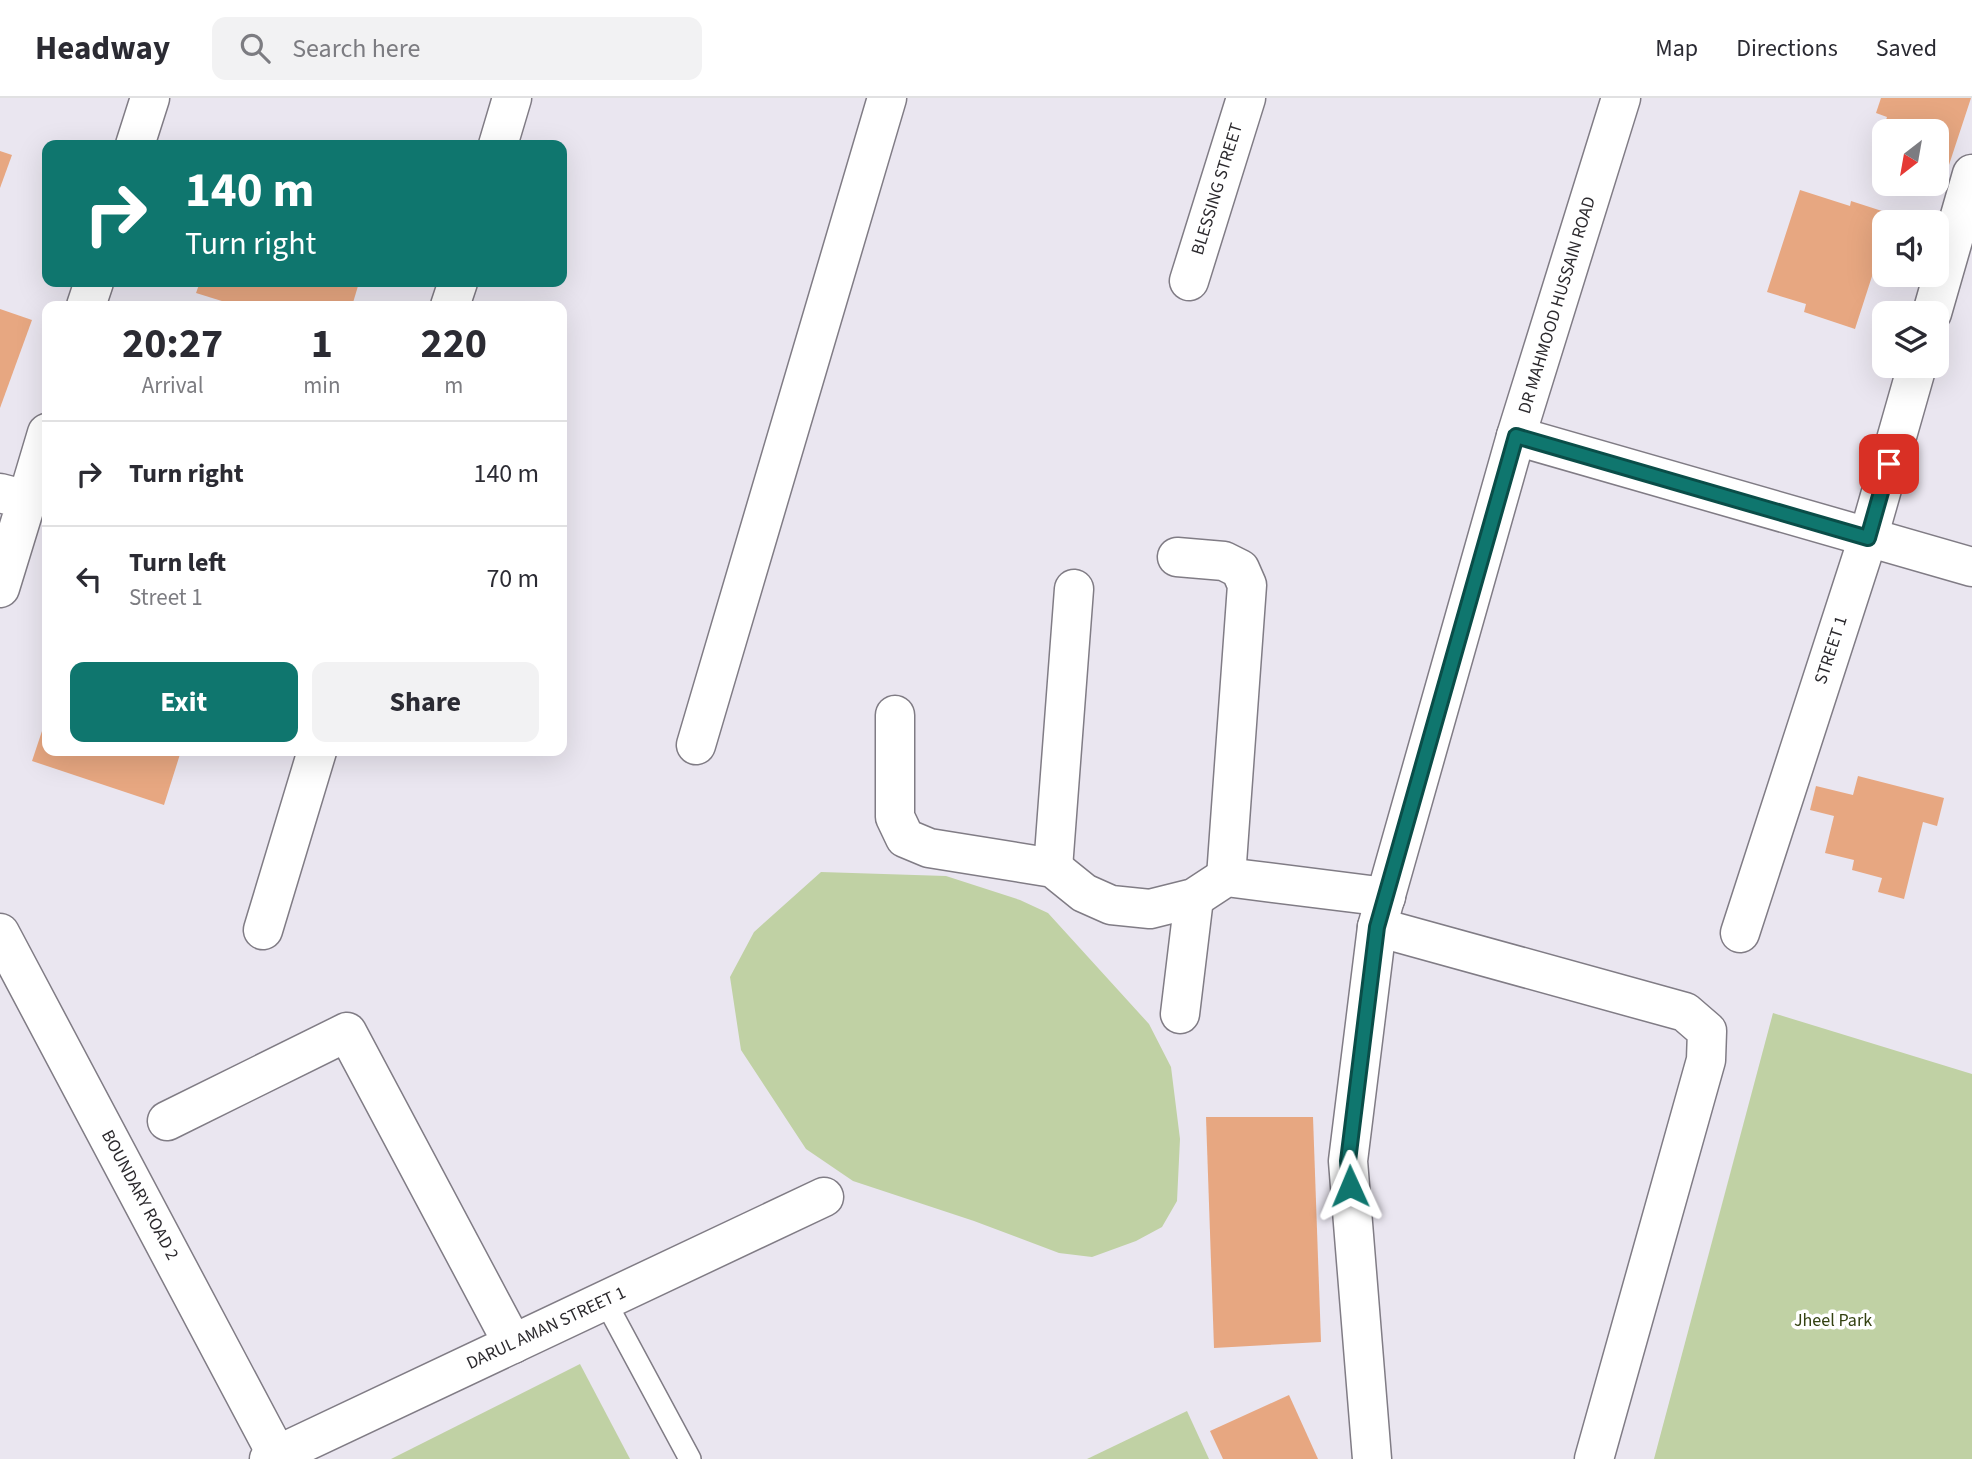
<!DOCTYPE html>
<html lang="en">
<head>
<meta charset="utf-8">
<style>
  body { margin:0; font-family:"Source Sans 3",sans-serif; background:#f2f2f3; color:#2b2b33; height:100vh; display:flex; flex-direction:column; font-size:26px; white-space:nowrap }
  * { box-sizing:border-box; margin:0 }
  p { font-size:23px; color:#7c7c81 }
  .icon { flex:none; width:38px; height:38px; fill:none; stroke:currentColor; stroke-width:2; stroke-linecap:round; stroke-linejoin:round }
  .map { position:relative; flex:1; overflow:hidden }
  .side { position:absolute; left:42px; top:203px; width:525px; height:455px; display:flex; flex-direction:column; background:#fff; border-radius:14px; box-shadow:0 7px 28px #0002 }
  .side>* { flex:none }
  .top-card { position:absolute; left:42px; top:42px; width:525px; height:147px; border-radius:14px; box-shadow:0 7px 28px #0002; background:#0f766e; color:#fff; overflow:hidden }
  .needle { width:46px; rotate:211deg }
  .fabs { position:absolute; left:1872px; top:21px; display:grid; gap:14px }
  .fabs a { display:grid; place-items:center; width:77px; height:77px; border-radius:14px; background:#fff; box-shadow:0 7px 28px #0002; font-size:35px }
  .pin { position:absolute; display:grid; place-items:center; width:60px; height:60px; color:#fff; margin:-30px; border-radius:14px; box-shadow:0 4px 10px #0006 }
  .me { position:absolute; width:77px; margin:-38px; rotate:359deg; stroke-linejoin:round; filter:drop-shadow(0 0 5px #0008) }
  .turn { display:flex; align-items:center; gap:24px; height:147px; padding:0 28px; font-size:32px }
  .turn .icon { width:91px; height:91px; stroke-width:2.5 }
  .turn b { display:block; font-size:49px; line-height:60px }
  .eta { display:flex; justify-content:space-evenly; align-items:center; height:119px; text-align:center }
  .eta b { font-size:42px; font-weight:700; line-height:49px }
  .cta { display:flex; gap:14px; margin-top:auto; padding:14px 28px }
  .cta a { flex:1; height:80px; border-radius:14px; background:#0f766e; color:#fff; font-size:28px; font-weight:700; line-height:80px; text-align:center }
  .cta a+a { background:#f2f2f3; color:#2b2b33 }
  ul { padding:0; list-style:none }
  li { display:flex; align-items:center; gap:21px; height:105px; padding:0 28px; border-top:2px solid #e1e1e2 }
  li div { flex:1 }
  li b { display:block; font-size:26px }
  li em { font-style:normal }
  header { display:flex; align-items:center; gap:42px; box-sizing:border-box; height:98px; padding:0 35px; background:#fff; border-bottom:2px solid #e1e1e2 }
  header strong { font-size:33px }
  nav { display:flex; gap:38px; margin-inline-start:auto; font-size:24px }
  .search { width:490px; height:63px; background:#f2f2f3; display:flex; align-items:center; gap:18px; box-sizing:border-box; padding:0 24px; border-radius:14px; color:#7c7c81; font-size:26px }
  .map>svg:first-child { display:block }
</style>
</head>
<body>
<header>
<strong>Headway</strong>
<div class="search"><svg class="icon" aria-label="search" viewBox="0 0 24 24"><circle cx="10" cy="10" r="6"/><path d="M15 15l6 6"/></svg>Search here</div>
<nav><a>Map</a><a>Directions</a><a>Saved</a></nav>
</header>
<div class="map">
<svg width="1972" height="1361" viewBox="0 0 1972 1361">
  <rect width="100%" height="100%" fill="#eae6f0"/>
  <g fill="#c0d1a4">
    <polygon points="821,774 946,778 1020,802 1048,815 1149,926 1171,969 1180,1041 1177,1103 1162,1129 1136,1143 1092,1159 1059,1155 974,1123 853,1083 806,1051 741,952 730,879 754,834"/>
    <polygon points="1773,915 1972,976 1972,1361 1654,1361"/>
    <polygon points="580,1266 630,1361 391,1361"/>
    <polygon points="1187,1313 1209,1361 1087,1361"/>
  </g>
  <g fill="#e7a781">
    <polygon points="1881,0 1971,0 1946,76 1937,73 1937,33 1885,33 1885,56 1876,53 1887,19 1876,15"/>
    <polygon points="0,53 12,57 0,90"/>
    <polygon points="1800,92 1850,108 1851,103 1882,113 1880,118 1890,121 1889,124 1885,124 1885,138 1855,231 1804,214 1806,206 1767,194"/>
    <polygon points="200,184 344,184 358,188 352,208 238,208 196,195"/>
    <polygon points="0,211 32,222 0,310"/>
    <polygon points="47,618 47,653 181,653 164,707 32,663"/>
    <polygon points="1858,678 1944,700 1937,728 1923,724 1904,801 1878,794 1882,780 1852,772 1854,762 1825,755 1834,718 1810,712 1816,688 1853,697"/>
    <polygon points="1206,1019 1313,1019 1321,1244 1214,1250"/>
    <polygon points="1289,1297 1318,1361 1223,1361 1210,1333"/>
  </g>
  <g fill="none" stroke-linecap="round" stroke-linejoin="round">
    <defs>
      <polyline id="lane" points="605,1203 690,1361"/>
      <g id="street">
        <polyline points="135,47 150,0"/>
        <polyline points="498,47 512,0"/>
        <polyline points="1189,183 1246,0"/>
        <polyline points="86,208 94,184"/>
        <polyline points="450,208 458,184"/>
        <polyline points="1932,215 1972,76"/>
        <polyline points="1516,338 1972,469"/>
        <polyline points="27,402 47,335"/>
        <polyline points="1177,459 1224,463 1240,471 1247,487 1226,779"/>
        <polyline points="895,617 895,719 905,740 929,750 1053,770 1084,795 1111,807 1150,811 1194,800 1226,779 1386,799"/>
        <polyline points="696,647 887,0"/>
        <polyline points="1053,770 1074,491"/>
        <polyline points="1377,829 1685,914 1707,933 1706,962 1594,1361"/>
        <polyline points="263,832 317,653"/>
        <polyline points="1740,835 1868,440 1917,268"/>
        <polyline points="1180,916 1194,800"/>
        <polyline points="167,1023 347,934 513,1246"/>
        <polyline points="269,1361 824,1099"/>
      </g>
      <g id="secondary">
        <polyline points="0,395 27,402 0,490"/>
        <polyline points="0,835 279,1361"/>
        <polyline points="1372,1361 1348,1063 1377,829 1516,338 1621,0"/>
      </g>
    </defs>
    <use href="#lane" stroke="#807c85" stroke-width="24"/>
    <use href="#street" stroke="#807c85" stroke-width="41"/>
    <use href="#secondary" stroke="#807c85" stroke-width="41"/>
    <use href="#lane" stroke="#fff" stroke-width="21"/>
    <use href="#street" stroke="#fff" stroke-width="38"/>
    <use href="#secondary" stroke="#fff" stroke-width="38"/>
  </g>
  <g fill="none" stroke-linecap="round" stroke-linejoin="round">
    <defs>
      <polyline id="route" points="1350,1088 1348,1063 1377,829 1516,338 1868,440 1889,366"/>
    </defs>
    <use href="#route" stroke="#0a4d48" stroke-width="18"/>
    <use href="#route" stroke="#0f766e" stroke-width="12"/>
  </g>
  <g text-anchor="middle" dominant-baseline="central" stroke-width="7" stroke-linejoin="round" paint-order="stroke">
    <g font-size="18" fill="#2c2a2e" stroke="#fff">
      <text transform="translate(1217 91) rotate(-73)">BLESSING STREET</text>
      <text transform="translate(1557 207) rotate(-73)">DR MAHMOOD HUSSAIN ROAD</text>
      <text transform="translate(1831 552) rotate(-72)">STREET 1</text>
      <text transform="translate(140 1097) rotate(62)">BOUNDARY ROAD 2</text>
      <text transform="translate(546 1230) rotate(-25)">DARUL AMAN STREET 1</text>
    </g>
    <g font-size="18" fill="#334111" stroke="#fff">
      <text x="1833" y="1222">Jheel Park</text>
    </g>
  </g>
</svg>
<div class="fabs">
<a><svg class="needle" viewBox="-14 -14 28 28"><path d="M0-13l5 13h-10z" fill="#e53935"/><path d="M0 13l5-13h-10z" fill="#7c7c81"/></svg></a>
<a><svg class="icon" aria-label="sound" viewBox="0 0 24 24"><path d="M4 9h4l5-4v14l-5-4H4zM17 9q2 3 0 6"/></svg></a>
<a><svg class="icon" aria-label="layers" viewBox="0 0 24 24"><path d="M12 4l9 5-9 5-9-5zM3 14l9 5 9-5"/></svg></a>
</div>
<div class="pin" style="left:1889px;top:366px;background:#d93025"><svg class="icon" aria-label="arrive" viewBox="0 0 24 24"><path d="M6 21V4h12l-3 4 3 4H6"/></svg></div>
<svg class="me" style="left:1350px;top:1088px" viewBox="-20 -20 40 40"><path d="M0-17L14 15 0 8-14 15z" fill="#0f766e" stroke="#fff" stroke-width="4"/></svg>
<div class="top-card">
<div class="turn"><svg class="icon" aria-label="right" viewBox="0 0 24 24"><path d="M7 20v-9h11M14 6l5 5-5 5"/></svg><div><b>140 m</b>Turn right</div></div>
</div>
<section class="side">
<div class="eta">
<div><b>20:27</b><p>Arrival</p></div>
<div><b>1</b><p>min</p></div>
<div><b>220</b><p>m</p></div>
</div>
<ul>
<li><svg class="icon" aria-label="right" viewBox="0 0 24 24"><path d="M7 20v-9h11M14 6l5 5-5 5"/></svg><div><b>Turn right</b></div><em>140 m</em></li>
<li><svg class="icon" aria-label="left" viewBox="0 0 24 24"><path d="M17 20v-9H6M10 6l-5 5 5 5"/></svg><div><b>Turn left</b><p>Street 1</p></div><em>70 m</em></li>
</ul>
<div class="cta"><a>Exit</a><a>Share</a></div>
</section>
</div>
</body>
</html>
